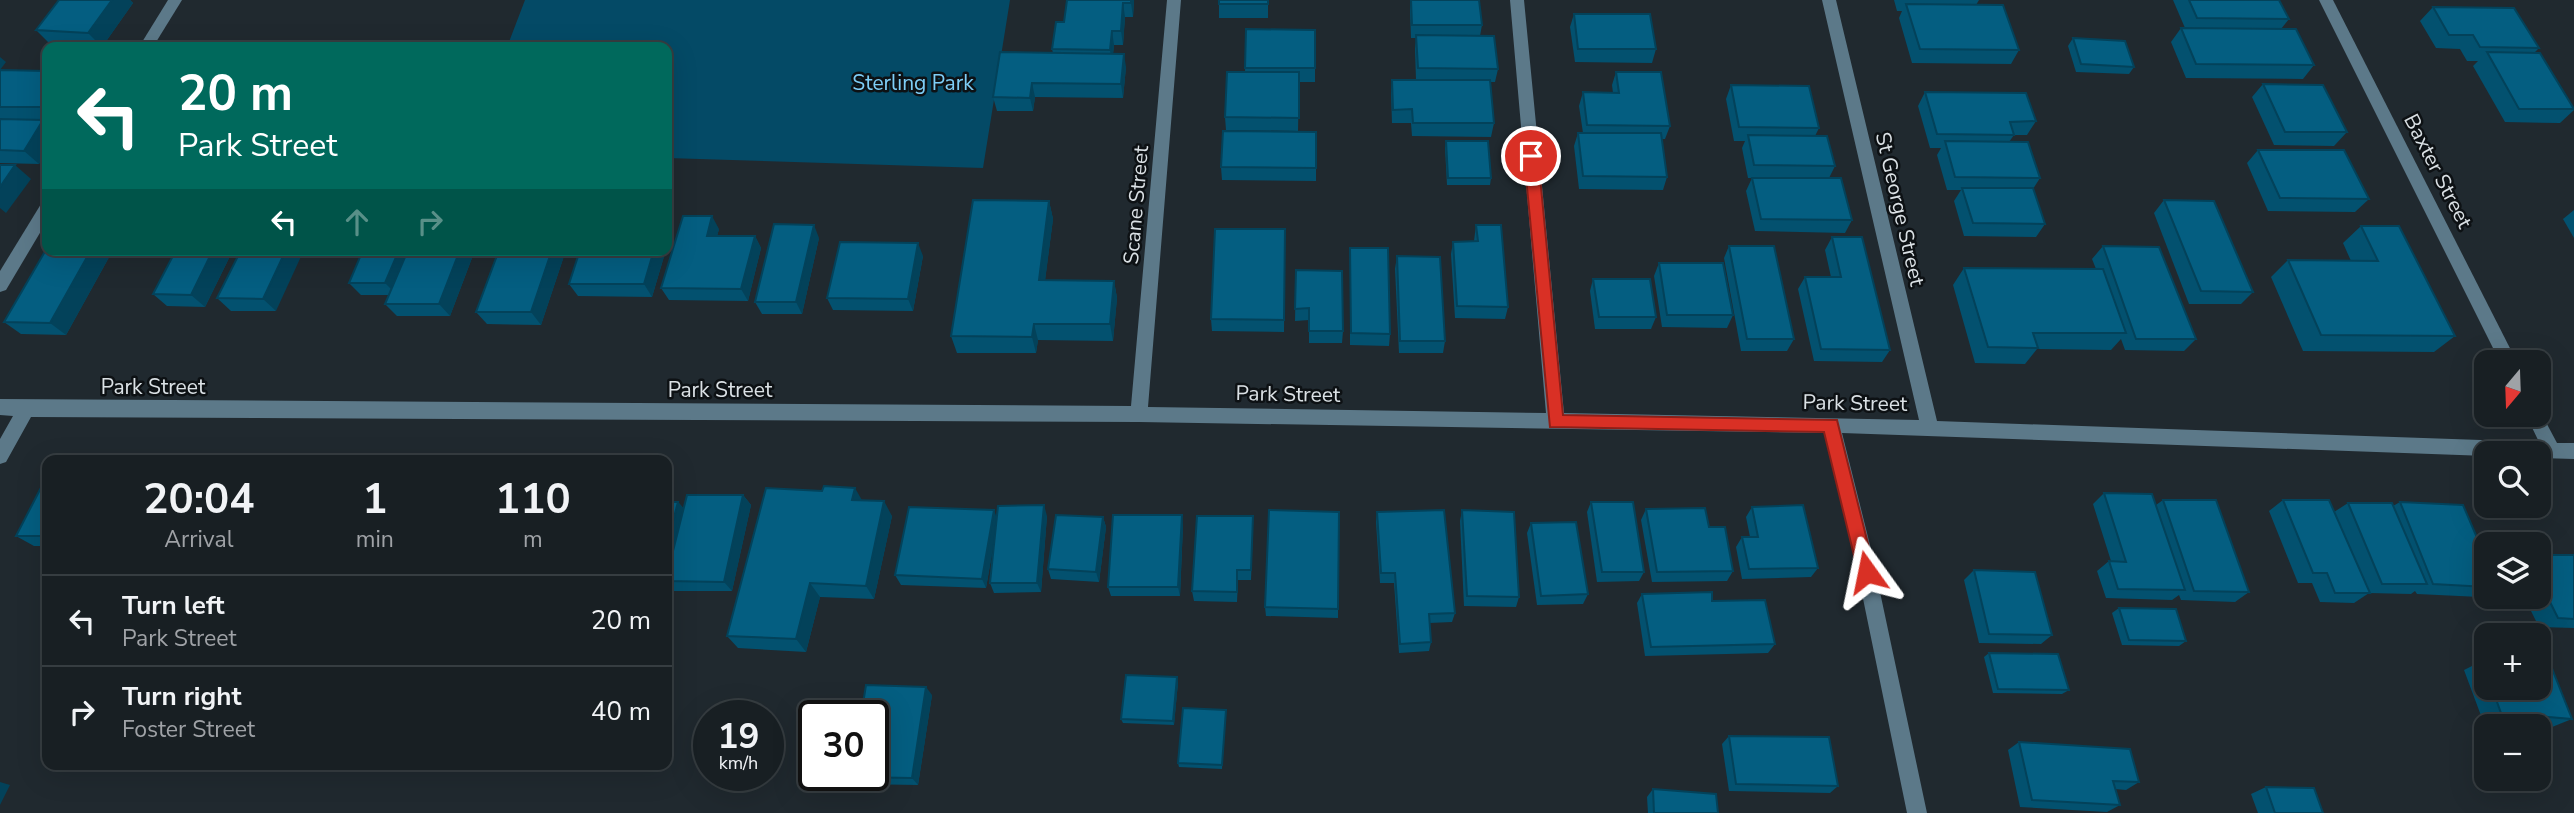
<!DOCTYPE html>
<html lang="en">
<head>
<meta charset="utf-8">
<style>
  body { margin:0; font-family:"Nunito Sans",sans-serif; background:#252c30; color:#f1f3f6; height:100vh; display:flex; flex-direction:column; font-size:26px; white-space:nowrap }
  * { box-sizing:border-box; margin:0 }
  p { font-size:23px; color:#9fa2a6 }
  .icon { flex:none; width:38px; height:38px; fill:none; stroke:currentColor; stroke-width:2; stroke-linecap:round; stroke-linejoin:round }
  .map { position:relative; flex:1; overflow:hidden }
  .panel { position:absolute; left:42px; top:455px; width:630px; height:315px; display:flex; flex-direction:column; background:#181f23; border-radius:14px; box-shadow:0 7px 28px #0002,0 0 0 2px #363d41 }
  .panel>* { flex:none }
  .banner { position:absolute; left:42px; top:42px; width:630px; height:214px; border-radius:14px; box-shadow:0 7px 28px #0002,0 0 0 2px #363d41; background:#00695c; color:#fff; overflow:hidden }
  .needle { width:46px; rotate:199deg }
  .controls { position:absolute; left:2474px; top:350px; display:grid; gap:14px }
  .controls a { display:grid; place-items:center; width:77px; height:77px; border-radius:14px; background:#181f23; box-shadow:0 7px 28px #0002,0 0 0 2px #363d41; font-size:35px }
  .speed { position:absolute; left:693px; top:700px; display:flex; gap:14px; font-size:35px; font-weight:700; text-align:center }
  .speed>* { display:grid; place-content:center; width:91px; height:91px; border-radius:50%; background:#181f23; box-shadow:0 7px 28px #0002,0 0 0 2px #363d41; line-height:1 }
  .speed small { font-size:18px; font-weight:400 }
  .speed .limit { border:4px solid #111; border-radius:10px; background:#fff; color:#111 }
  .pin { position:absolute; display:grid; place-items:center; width:60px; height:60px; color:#fff; margin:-30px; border:4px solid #fff; border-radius:50%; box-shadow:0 2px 7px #0007 }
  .me { position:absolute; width:77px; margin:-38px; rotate:348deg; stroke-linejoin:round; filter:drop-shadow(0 0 5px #0008) }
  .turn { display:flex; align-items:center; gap:24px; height:147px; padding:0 21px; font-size:32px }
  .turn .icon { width:91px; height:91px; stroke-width:2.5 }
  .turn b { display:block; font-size:49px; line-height:60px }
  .lanes { display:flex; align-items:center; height:66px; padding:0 21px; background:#0003; justify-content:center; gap:35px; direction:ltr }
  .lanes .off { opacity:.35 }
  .eta { display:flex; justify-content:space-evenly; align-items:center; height:119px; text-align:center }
  .eta b { font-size:42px; font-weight:700; line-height:49px }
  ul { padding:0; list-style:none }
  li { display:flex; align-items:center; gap:21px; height:91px; padding:0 21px; border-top:2px solid #363d41 }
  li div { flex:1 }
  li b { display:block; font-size:26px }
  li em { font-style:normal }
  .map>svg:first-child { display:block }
</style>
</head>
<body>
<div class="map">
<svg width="2574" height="813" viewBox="0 0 2574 813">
  <rect width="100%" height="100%" fill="#20292f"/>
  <polygon fill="#044a66" points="525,0 1010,0 983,168 667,158 667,47 507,47"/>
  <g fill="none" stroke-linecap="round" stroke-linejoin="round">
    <g fill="#5c7989" fill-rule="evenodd">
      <polygon points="168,0 182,0 153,47 139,47"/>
      <polygon points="1167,0 1181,0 1148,407 1546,413 1510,0 1524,0 1564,413 1919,420 1822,0 1836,0 1937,421 2539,442 2526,415 2539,415 2539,409 2557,443 2574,443 2574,459 2539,458 2539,453 2487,453 2487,456 1842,433 1870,545 1927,813 1907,813 1852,545 1824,433 1139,422 31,417 6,462 0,464 0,439 13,416 0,415 0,399 1131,406"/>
      <polygon points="2319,0 2333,0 2517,362 2500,362"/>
      <polygon points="47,202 47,221 6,290 0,292 0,271 41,204"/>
    </g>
  </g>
  <g fill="#03516f">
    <polygon points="59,0 130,0 133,3 102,47 50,44 36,30"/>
    <polygon points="1134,0 1133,17 1125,17 1123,45 1114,45 1113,54 1126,67 1123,98 1035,97 1033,111 997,111 993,97 1053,53 1052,49 1064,22"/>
    <rect x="1219" y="0" width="49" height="18"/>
    <polygon points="1411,0 1482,25 1480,36 1498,69 1495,82 1490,82 1494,123 1491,137 1412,136 1411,123 1392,123 1391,93 1392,80 1416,80 1415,49 1416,38 1411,38 1410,11"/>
    <polygon points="1894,0 1979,0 1976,5 2019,50 2011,64 1912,63 1899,18 1902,11 1897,11"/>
    <polygon points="2173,0 2279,0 2289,19 2281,29 2314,65 2303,79 2186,78 2171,42 2181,28 2185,28"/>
    <polygon points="2433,7 2539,48 2534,53 2574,108 2574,110 2560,123 2505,122 2473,66 2478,61 2467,61 2460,49 2436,48 2420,21"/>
    <polygon points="1574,14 1656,49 1652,63 1575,62 1570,27"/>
    <polygon points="1246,29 1315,30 1315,82 1299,82 1298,131 1226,130 1225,117 1245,72"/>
    <polygon points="2073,38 2134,67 2129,74 2076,72 2068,46"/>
    <polygon points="0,70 47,71 47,121 44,121 47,124 47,151 39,164 0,163"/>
    <polygon points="1616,72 1670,126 1665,139 1661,139 1667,177 1663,190 1579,189 1574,146 1578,133 1583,133 1579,106 1583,92 1613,93 1612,85"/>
    <polygon points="2263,84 2347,132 2334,146 2274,145 2252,97"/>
    <polygon points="1731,85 1819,128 1815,136 1835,166 1829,178 1852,220 1845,233 1755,231 1746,191 1752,178 1748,178 1742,148 1745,141 1734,141 1726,99"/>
    <polygon points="1925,92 2036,121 2027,135 2014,135 2009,142 2040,178 2033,189 2045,224 2036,237 1964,236 1954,201 1961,190 1947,190 1937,155 1941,148 1930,148 1918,106"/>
    <polygon points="1446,141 1491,178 1490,185 1447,185 1445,148"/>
    <polygon points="2258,150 2369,199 2355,212 2268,211 2247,163"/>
    <polygon points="1221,167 1316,168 1316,181 1222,180"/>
    <polygon points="2164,200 2253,292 2241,304 2189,304 2154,213"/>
    <polygon points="1049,201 1053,219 1045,280 1114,281 1117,298 1113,341 1038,340 1036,353 957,353 951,336"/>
    <polygon points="2574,210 2574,238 2563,219"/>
    <polygon points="1476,225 1508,307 1505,319 1455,318 1451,254 1453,242 1474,241"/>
    <polygon points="2361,226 2455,336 2434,352 2303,351 2271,277 2288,260 2351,261 2343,243"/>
    <polygon points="719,229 717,236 755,236 761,248 748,301 669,300 661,288"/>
    <polygon points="1285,229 1284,332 1212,331 1211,319"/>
    <polygon points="1832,237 1890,350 1882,362 1814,361 1798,289 1805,277 1831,277 1825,250"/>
    <polygon points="819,238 802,314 762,314 755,302"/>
    <polygon points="1729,246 1794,339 1787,351 1741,351 1724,258"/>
    <polygon points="2103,246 2196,339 2184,351 2125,350 2121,339 2111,350 2037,349 2025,364 1975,363 1953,285 1964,268 2096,269 2092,259"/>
    <polygon points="1350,248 1390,334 1389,346 1350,345"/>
    <polygon points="47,250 113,250 66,335 21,334 4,322"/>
    <polygon points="176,250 233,250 205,307 167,306 153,294"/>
    <polygon points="241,250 276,311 231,311 217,298"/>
    <polygon points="363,250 475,250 450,316 397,316 385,304 389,295 361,295 349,283"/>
    <polygon points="499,250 566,250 541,325 487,324 476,312"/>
    <polygon points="665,253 652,297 578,296 569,284"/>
    <polygon points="923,256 913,311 833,310 827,298"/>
    <polygon points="1397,256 1445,341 1443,353 1399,353 1395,269"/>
    <polygon points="1659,263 1733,315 1727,328 1662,327 1654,276"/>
    <polygon points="1296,270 1343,331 1342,343 1309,343 1309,320 1295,321"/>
    <polygon points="1593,279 1656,317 1651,329 1595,329 1590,291"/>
    <polygon points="47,476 47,546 34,546 16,536"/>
    <polygon points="2104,493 2156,505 2163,500 2249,592 2235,602 2181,600 2179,595 2172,600 2106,598 2097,571 2109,561 2111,561 2093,504"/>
    <polygon points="743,495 751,505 732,591 674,591 667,583 667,502 678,502 683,508"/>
    <polygon points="2283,500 2334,512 2348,503 2393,506 2400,502 2487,561 2487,593 2480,597 2417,594 2415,591 2411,594 2369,593 2354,603 2320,602 2312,583 2298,583 2269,511"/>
    <polygon points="863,501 892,516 874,599 820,597 806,652 738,648 727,636"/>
    <polygon points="1591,502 1644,572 1639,581 1597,582 1587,512"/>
    <polygon points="1752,507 1818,568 1811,577 1742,579 1736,547 1742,537 1750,537 1746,517"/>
    <polygon points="1646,509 1733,571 1727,581 1652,582 1641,520"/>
    <polygon points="1462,510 1519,597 1516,607 1464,606 1460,521"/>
    <polygon points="1377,512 1455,613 1452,622 1429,623 1431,642 1429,651 1399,653 1394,583 1380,583 1376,522"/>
    <polygon points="1047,516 1041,592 994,593 990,583 994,541 986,588 901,585 895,575 997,518"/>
    <polygon points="1103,517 1106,527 1099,582 1051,579 1048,569"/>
    <polygon points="1531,523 1588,594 1583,604 1537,605 1527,533"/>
    <polygon points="1183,525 1180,596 1111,596 1108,587"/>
    <polygon points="1253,527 1251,580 1238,580 1237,602 1194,601 1192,591"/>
    <polygon points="2539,555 2574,555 2574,628 2539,627 2524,597 2539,597"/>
    <polygon points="1974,570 2052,635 2041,644 1979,643 1964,580"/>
    <polygon points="1642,594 1712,601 1775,644 1768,653 1645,656 1637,603"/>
    <polygon points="1265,607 1338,609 1338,618 1266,616"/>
    <polygon points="2119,608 2186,641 2179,646 2122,645 2112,613"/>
    <polygon points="1989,653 2069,690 2062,694 1993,693 1984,657"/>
    <polygon points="2482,661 2487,661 2487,688 2539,688 2572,719 2552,727 2483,721 2464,670"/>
    <polygon points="1178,682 1174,725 1123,723 1121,719"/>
    <polygon points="932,695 918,785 856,784 850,777"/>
    <polygon points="1226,710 1222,769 1179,767 1178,763"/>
    <polygon points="1729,736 1838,786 1830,793 1729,791 1722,744"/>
    <polygon points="2019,742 2139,782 2126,790 2115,789 2120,805 2107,812 2020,807 2008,750"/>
    <polygon points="2266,787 2323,813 2258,813 2251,794"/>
    <polygon points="1653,789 1718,813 1648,813 1647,797"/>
  </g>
  <g fill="#03425a">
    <polygon points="112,0 130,0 133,3 102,47 88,33"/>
    <polygon points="1131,0 1134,0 1133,17 1131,3"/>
    <polygon points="1123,3 1125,17 1123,45 1121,31"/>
    <polygon points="1112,31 1114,45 1112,64 1110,50"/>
    <polygon points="1124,54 1126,67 1123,98 1121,84"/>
    <polygon points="0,57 6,62 0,70"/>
    <polygon points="1032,83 1035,97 1033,111 1030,98"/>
    <polygon points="47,99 47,113 42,107"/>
    <polygon points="43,120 47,124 47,151 39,164 24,151"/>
    <polygon points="15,165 31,179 6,213 0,208 0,187"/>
    <polygon points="1049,201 1053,219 1043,297 1039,280"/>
    <polygon points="712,216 719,229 714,248 707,236"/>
    <polygon points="814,225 819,238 802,314 796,302"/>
    <polygon points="755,236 761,248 748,301 741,289"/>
    <polygon points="918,243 923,256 913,311 908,299"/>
    <polygon points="91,250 113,250 66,335 50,323"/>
    <polygon points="213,250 233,250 205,307 191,295"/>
    <polygon points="286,250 304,250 276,311 263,299"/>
    <polygon points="399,250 415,250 397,295 385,283"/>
    <polygon points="460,250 475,250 450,316 439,304"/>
    <polygon points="552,250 566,250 541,325 531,312"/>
    <polygon points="654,250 663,250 665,253 652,297 644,284"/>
    <polygon points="1114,281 1117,298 1113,341 1110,324"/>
    <polygon points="1034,324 1038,340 1036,353 1032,337"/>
    <polygon points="855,488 863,502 852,500"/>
    <polygon points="743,495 751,505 732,591 724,582"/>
    <polygon points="884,501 892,516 874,599 866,586"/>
    <polygon points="678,502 687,512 670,573 667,569 667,544"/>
    <polygon points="1044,505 1047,516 1041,592 1037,583"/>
    <polygon points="994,510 998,521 986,588 982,579"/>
    <polygon points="1182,515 1183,525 1180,596 1178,587"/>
    <polygon points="1103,517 1106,527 1099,582 1096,572"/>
    <polygon points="810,583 820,597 806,652 796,639"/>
    <polygon points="1177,677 1178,682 1174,725 1173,721"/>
    <polygon points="926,687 932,695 918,785 912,778"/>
    <polygon points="0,782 10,785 0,805"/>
  </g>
  <g fill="#045e81" stroke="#03425a" stroke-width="2">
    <polygon points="59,0 112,0 88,33 36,30"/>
    <polygon points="1067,0 1131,0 1131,3 1123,3 1121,31 1112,31 1110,50 1052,49 1056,22 1064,22"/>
    <rect x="1219" y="0" width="49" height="4"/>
    <polygon points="1411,0 1479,0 1482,25 1412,25"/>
    <polygon points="2189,0 2279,0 2289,19 2197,18"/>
    <polygon points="1906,4 2003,5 2019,50 1920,49"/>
    <polygon points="2433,7 2514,8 2539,48 2480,47 2473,35 2449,35"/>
    <polygon points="1574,14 1650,14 1656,49 1578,49"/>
    <polygon points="2181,28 2296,29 2314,65 2196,64"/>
    <polygon points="1246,29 1315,30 1315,68 1245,68"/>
    <polygon points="1416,35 1494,36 1498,69 1418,68"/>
    <polygon points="2073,38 2125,41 2134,67 2081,64"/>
    <polygon points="236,45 298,47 235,47"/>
    <polygon points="1000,52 1124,54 1121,84 1032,83 1030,98 993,97"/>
    <polygon points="2487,52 2540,53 2574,109 2519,109"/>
    <polygon points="0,70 47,71 47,99 42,107 0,107"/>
    <polygon points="1227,72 1299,72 1299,118 1225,117"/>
    <polygon points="1616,72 1661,72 1670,126 1587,125 1583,92 1619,93"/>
    <polygon points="1392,80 1490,80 1494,123 1413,123 1412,109 1393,110"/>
    <polygon points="2263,84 2323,85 2347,132 2285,132"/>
    <polygon points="1731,85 1809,86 1819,128 1739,127"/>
    <polygon points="1925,92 2026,93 2036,121 2010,122 2014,135 1937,134"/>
    <polygon points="0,119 43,120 24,151 0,150"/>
    <polygon points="1223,131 1316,132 1316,168 1221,167"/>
    <polygon points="1578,133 1661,133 1667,177 1583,176"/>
    <polygon points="1748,135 1827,136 1835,166 1754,165"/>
    <polygon points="1446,141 1488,141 1491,178 1448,178"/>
    <polygon points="1945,141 2028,142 2040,178 1955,177"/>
    <polygon points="2258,150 2344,150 2369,199 2280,198"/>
    <polygon points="0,165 15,165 0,187"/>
    <polygon points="1752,178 1841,178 1852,220 1761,219"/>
    <polygon points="1962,188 2033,188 2045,224 1973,223"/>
    <polygon points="973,200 1049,201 1039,280 1114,281 1110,324 1034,324 1032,337 951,336"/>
    <polygon points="2164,200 2214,201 2253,292 2201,291"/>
    <polygon points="683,216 712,216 707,236 755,236 741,289 661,288"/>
    <polygon points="774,224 814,225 796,302 755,302"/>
    <polygon points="1476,225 1501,225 1508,307 1457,306 1453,242 1478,241"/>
    <polygon points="2361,226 2399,226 2455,336 2321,335 2288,260 2378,261"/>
    <polygon points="1215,229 1285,229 1284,320 1211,319"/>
    <polygon points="1832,237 1862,237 1890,350 1821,349 1805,277 1841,277"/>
    <polygon points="840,242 918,243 908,299 827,298"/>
    <polygon points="1729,246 1774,246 1794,339 1747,339"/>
    <polygon points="2103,246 2159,247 2196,339 2136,339"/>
    <polygon points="47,248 47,250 91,250 50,323 4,322"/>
    <polygon points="1350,248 1388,248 1390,334 1351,333"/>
    <polygon points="176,250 213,250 191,295 153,294"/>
    <polygon points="241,250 286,250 263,299 217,298"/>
    <polygon points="363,250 399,250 385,283 349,283"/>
    <polygon points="408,250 460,250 439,304 385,304"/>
    <polygon points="499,250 552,250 531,312 476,312"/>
    <polygon points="580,250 654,250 644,284 569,284"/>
    <polygon points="1397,256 1440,257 1445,341 1400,341"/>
    <polygon points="1659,263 1723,263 1733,315 1667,315"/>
    <polygon points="1964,268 2103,269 2126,333 2033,333 2038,348 1988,347"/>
    <polygon points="1296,270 1342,271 1343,331 1309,331 1309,308 1295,309"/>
    <polygon points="1593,279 1650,279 1656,317 1599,317"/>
    <polygon points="47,476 47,536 16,536"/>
    <polygon points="824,486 855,488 852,500 884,501 866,586 810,583 796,639 727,636 766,488 822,491"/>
    <polygon points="2104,493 2152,494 2185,590 2118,589 2109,561 2126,562"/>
    <polygon points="687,495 743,495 724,582 667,581 667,575"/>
    <polygon points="2163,500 2216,500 2249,592 2194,591"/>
    <polygon points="2283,500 2329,500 2370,593 2335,593 2327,573 2313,573"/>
    <polygon points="667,502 678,502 667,544"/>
    <polygon points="1591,502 1633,502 1644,572 1602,572"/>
    <polygon points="2400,502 2463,505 2487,561 2487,587 2433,584"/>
    <polygon points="2348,503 2392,503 2427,584 2382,584"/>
    <polygon points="1044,505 1037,583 990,583 998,506"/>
    <polygon points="1803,505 1818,568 1749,569 1742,537 1758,537 1752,507"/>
    <polygon points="909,507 994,510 982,579 895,575"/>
    <polygon points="1705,508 1709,527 1725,527 1733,571 1657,572 1646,509"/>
    <polygon points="1269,510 1339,512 1338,609 1265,607"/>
    <polygon points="1444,510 1455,613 1429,614 1431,642 1400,644 1395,573 1381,573 1377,512"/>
    <polygon points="1462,510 1514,512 1519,597 1467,596"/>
    <polygon points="1056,515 1103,517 1096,572 1048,569"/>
    <polygon points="1113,515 1182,515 1178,587 1108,587"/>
    <polygon points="1197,516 1253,516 1251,570 1237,570 1237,592 1192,591"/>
    <polygon points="1576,522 1588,594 1541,596 1531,523"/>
    <polygon points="2539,555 2574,555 2574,619 2558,618 2539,580"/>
    <polygon points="1974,570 2035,572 2052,635 1989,634"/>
    <polygon points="1712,592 1712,601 1765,600 1775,644 1651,647 1642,594"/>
    <polygon points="2119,608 2176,609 2186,641 2129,640"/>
    <polygon points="1989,653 2058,654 2069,690 1998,689"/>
    <polygon points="2482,661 2487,661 2487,674"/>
    <polygon points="2539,666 2551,666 2572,719 2501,713 2492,688 2539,688"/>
    <polygon points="1126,675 1177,677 1173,721 1121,719"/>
    <polygon points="866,685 926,687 912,778 850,777 850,775 873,775 873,716 861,716"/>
    <polygon points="1183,708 1226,710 1222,765 1178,763"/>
    <polygon points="1729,736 1829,737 1838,786 1736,784"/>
    <polygon points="2019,742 2130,749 2139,782 2113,781 2120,805 2032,800"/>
    <polygon points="2266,787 2314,788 2323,813 2275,813"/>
    <polygon points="1653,789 1716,794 1718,813 1654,813"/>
  </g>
  <polygon fill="#d93025" stroke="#8d1f18" stroke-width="2" points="1531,151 1538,156 1563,415 1837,420 1875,572 1873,577 1867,580 1861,577 1858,572 1824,432 1550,427 1524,156"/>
  <g text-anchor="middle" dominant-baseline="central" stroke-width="5" stroke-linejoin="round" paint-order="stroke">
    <g font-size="21" fill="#7ecef7" stroke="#0d1114">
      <text x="913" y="83">Sterling Park</text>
    </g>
    <g font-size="21" fill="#dbe1e5" stroke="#0d1114">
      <text transform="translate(2438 171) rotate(63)">Baxter Street</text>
      <text transform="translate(1136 205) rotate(-85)">Scane Street</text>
      <text transform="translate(1900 209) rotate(77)">St George Street</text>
      <text x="153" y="387">Park Street</text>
      <text x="720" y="390">Park Street</text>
      <text transform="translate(1288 394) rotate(1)">Park Street</text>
      <text transform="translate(1855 403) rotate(1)">Park Street</text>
    </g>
  </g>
</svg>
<div class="controls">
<a><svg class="needle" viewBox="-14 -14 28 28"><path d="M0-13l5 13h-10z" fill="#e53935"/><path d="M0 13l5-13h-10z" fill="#9fa2a6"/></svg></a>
<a><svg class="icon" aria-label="search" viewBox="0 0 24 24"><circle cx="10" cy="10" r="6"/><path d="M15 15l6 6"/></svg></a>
<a><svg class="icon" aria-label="layers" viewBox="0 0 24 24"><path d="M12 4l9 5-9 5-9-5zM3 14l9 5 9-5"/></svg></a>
<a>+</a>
<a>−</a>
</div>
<div class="speed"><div>19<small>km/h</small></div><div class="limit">30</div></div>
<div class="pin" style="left:1531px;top:156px;background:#d93025"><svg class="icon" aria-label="arrive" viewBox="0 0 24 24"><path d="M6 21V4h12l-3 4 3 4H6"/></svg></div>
<svg class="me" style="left:1867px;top:572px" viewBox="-20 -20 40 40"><path d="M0-17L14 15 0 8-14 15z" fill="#d93025" stroke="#fff" stroke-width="4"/></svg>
<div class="banner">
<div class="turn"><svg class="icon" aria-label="left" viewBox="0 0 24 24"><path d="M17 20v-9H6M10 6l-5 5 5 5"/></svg><div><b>20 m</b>Park Street</div></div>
<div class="lanes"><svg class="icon" aria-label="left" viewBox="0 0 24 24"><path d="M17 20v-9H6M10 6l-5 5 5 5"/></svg><svg class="icon off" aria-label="ahead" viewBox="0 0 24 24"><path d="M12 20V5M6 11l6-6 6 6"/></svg><svg class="icon off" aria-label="right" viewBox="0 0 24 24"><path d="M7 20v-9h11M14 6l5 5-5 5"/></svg></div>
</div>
<section class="panel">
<div class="eta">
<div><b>20:04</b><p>Arrival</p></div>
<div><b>1</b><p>min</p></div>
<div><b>110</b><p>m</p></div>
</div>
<ul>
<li><svg class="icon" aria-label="left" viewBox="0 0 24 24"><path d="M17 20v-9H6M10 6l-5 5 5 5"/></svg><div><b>Turn left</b><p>Park Street</p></div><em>20 m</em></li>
<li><svg class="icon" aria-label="right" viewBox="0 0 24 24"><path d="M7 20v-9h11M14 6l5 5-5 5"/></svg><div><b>Turn right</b><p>Foster Street</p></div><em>40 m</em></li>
</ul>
</section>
</div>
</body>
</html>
